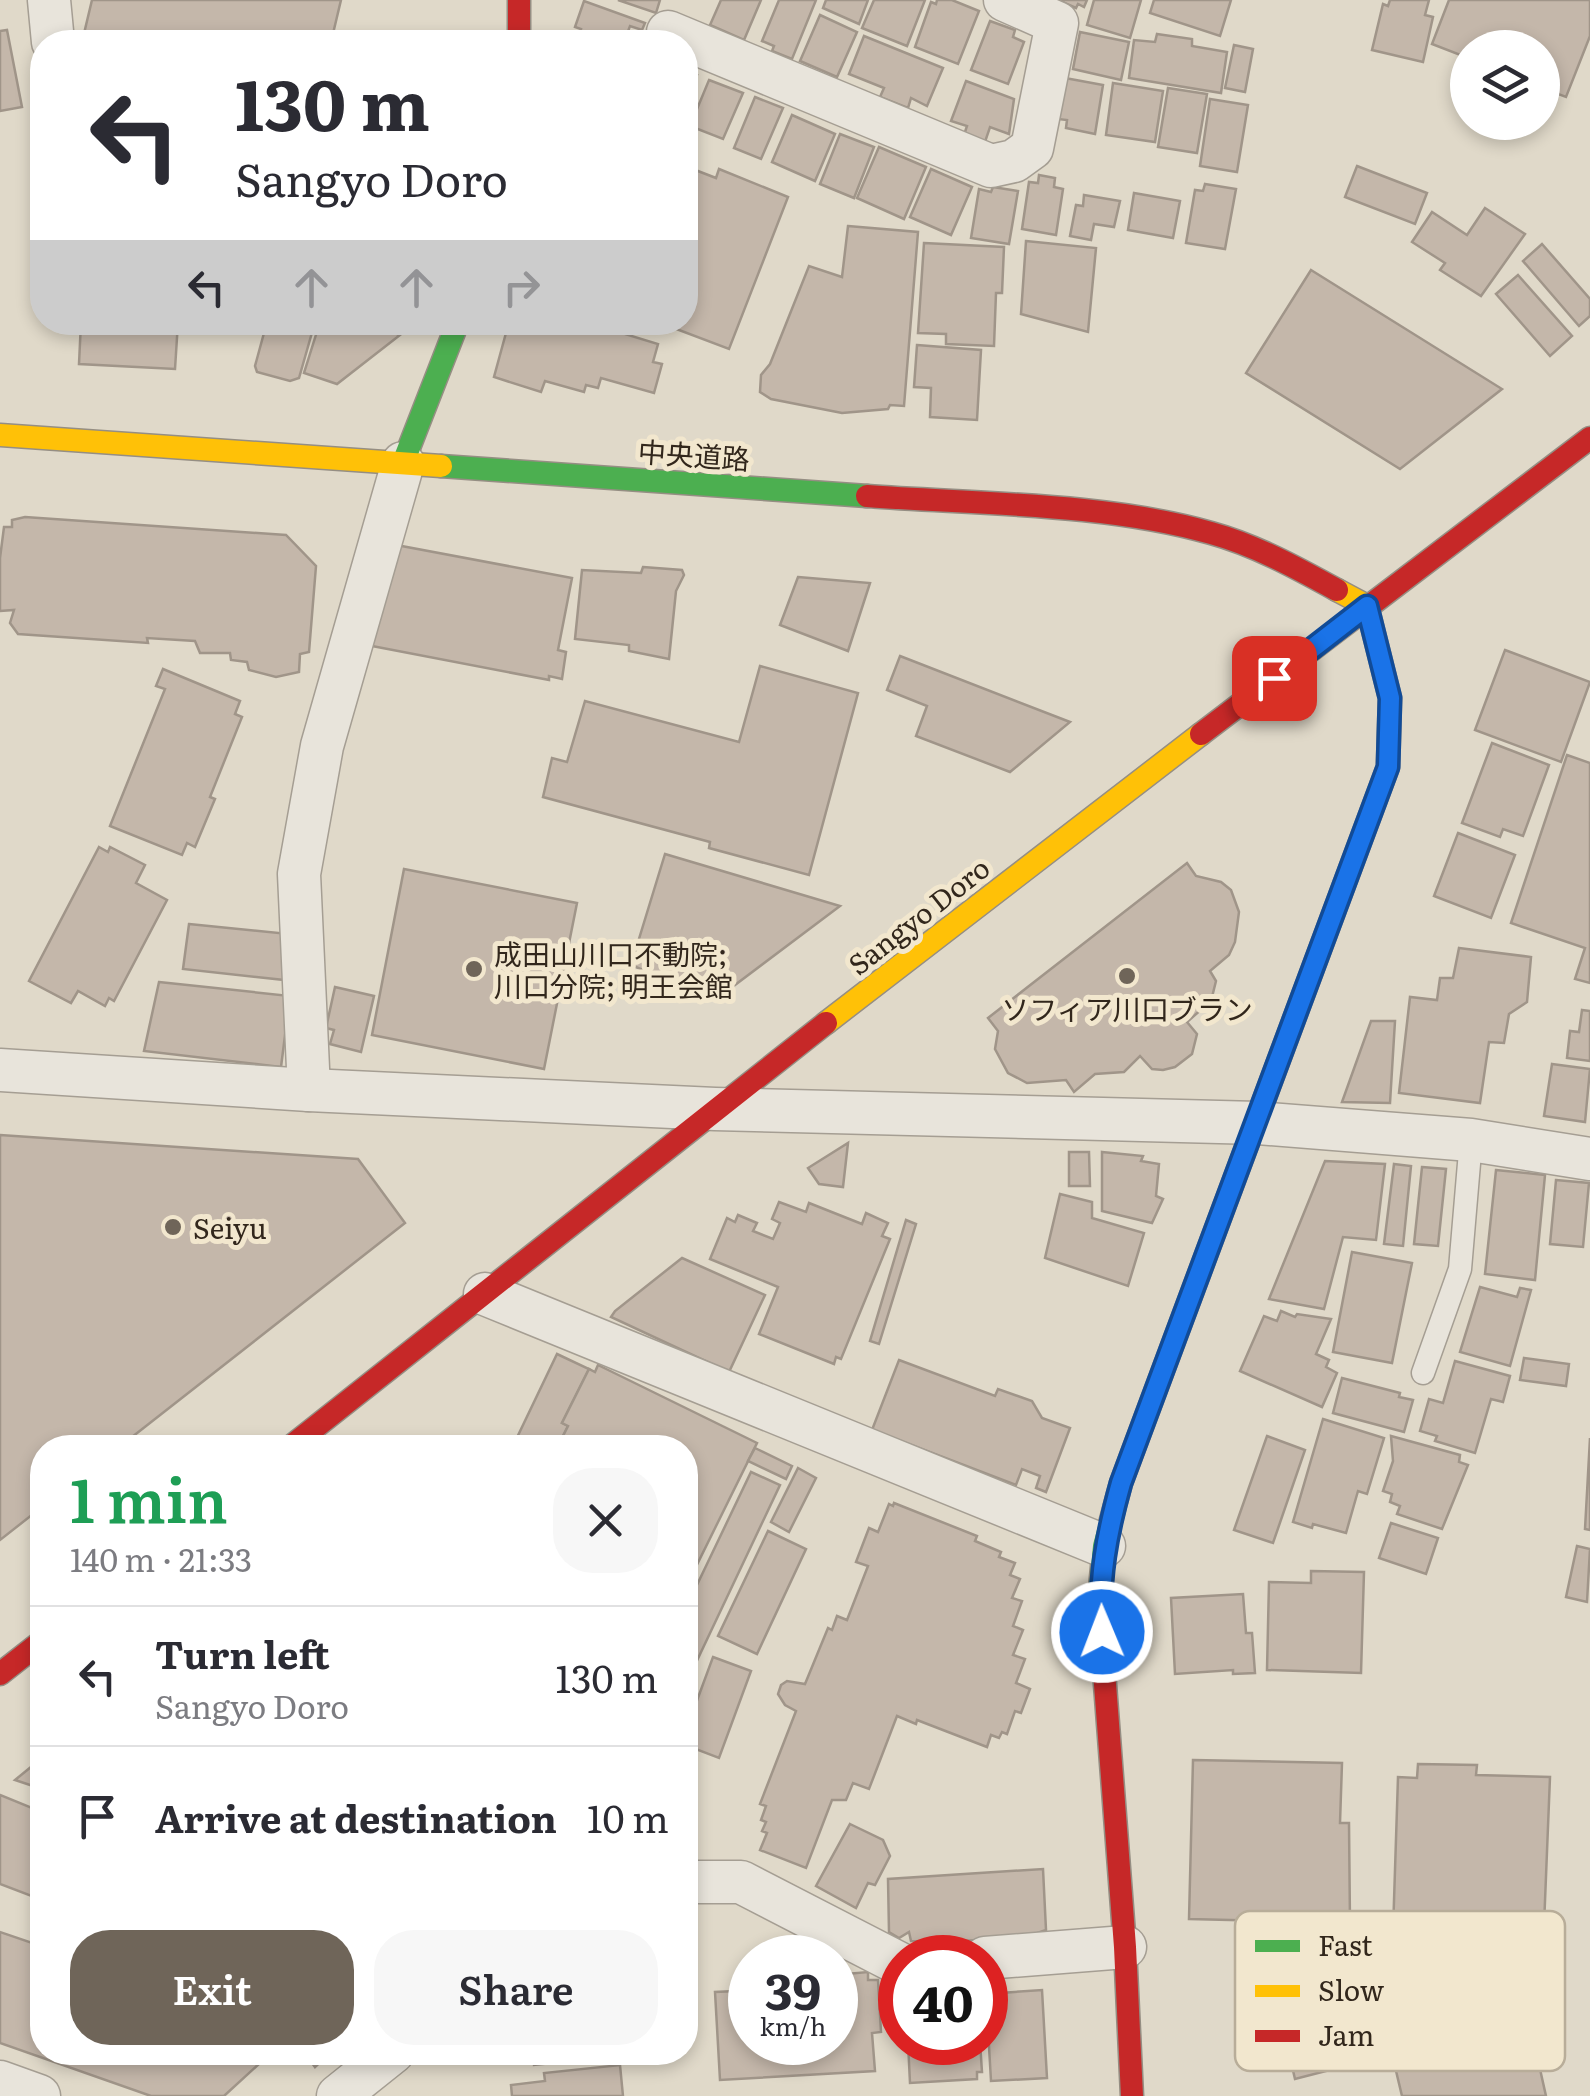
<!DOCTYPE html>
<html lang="en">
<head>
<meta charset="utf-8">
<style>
  body { margin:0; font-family:Literata,"Noto Sans JP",serif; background:#f7f7f7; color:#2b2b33; height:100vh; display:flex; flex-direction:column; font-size:38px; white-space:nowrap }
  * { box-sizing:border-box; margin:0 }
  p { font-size:32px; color:#7c7c81 }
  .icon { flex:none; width:55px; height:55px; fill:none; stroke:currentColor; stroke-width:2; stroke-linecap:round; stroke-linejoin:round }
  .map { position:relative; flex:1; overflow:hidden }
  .side { position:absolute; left:30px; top:1435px; width:668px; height:630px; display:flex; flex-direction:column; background:#fff; border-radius:40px; box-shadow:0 5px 15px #0003 }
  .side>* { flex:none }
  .hud { position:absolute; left:30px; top:30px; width:668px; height:305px; border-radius:40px; box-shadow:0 5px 15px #0003; background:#fff; color:#2b2b33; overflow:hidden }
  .fabs { position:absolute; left:1450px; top:30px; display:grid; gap:20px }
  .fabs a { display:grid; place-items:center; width:110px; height:110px; border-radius:50%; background:#fff; box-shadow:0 5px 15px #0003; font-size:50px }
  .speed { position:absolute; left:728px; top:1935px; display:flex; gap:20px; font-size:50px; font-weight:700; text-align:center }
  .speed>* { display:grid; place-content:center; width:130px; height:130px; border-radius:50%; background:#fff; box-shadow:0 5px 15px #0003; line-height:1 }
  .speed small { font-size:25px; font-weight:400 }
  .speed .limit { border:15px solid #d22; background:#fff; color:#111 }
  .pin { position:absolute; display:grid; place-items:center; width:85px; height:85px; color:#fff; margin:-42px; border-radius:20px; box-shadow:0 5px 15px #0006 }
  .me { position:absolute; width:110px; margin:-55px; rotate:359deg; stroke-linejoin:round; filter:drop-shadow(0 0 8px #0008) }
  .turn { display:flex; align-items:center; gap:35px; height:210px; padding:0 40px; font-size:45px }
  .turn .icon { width:130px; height:130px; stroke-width:2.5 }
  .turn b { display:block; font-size:70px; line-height:85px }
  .lanes { display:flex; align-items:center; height:95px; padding:0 40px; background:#0003; justify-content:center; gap:50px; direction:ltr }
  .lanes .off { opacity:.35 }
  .round { display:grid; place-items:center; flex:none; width:105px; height:105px; border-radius:40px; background:#f7f7f7 }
  .summary { display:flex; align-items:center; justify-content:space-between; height:170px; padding:0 40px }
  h1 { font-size:60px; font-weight:600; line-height:75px; color:#1e9e55 }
  .button { display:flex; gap:20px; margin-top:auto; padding:20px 40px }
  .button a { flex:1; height:115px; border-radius:40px; background:#6f6559; color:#fff; font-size:40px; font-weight:600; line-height:115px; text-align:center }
  .button a+a { background:#f7f7f7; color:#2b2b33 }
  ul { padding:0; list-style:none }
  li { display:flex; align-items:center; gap:30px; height:140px; padding:0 40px; border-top:2px solid #e1e1e2 }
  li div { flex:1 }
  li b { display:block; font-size:38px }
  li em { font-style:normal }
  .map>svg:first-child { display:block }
</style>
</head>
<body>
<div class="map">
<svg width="1590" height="2096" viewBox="0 0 1590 2096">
  <rect width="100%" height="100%" fill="#e0d9c9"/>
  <g fill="#c4b7aa" stroke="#a09589" stroke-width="2.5">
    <polygon points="92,0 341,0 331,42 82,42"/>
    <polygon points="618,0 660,0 656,13"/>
    <polygon points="721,0 761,0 744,40 710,25"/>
    <polygon points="779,0 816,0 792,59 772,51 774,46 762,41"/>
    <polygon points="826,0 868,0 859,24 823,8"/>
    <polygon points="874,0 925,0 907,46 862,28"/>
    <polygon points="937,0 952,0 979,11 958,64 915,47 931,2 936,4"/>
    <polygon points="1058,0 1087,0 1084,7 1078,4 1076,8"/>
    <polygon points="1094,0 1141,0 1130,38 1087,25"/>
    <polygon points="1154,0 1231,0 1220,36 1150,13"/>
    <polygon points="1390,0 1429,0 1425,15 1433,17 1423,62 1372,50 1383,4 1388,6"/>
    <polygon points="1449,0 1590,0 1590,36 1566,97 1542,88 1542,48 1468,48 1468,58 1432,44"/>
    <polygon points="584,1 645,23 642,30 630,26 624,42 577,42 581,29 575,27"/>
    <polygon points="820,15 857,32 837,77 800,61"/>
    <polygon points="990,21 1015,30 1013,37 1024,42 1008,84 971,70"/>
    <polygon points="7,30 22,107 0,111 0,31"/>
    <polygon points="1080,32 1129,42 1121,80 1073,69"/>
    <polygon points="1157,34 1192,39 1192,46 1227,52 1221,93 1129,78 1134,40 1155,42"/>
    <polygon points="347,36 373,42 345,42"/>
    <polygon points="864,36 943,68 927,106 911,98 908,108 880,97 884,88 849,74"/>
    <polygon points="1234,45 1253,49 1245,92 1225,88"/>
    <polygon points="685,70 697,75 685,103"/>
    <polygon points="1065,78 1103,85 1095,134 1066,128 1067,120 1058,119"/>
    <polygon points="709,80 743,93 723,139 690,126"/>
    <polygon points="966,81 1014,99 1009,134 990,127 985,142 964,135 967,126 951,121"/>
    <polygon points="1113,83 1163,91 1155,142 1106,135"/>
    <polygon points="1168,88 1207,94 1197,153 1158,147"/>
    <polygon points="755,97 783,108 761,159 734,148"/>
    <polygon points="1210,99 1248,105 1237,172 1200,166"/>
    <polygon points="792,115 835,134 815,181 772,162"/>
    <polygon points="840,134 874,147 854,198 820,184"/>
    <polygon points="879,147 926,167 904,219 857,198"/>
    <polygon points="685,166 716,178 719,169 788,197 729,349 671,327 673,322 685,322"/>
    <polygon points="1357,166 1427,193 1415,224 1345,197"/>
    <polygon points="931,169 972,187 951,235 910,217"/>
    <polygon points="1039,175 1055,178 1054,187 1063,189 1056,235 1022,229 1029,182 1038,183"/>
    <polygon points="1205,184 1236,189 1225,249 1186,243 1195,190 1203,191"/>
    <polygon points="993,187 1018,191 1009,244 971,238 979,189 991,192"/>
    <polygon points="1134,193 1180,201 1173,238 1128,230"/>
    <polygon points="1084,195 1120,201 1114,227 1094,224 1091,240 1070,236 1076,205 1083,206"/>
    <polygon points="1485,208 1525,234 1481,296 1440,270 1445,263 1412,242 1432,212 1467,235"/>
    <polygon points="848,226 918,232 904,406 890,405 888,409 842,413 771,399 760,392 761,375 770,364 809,266 842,277"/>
    <polygon points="1026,241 1096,248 1088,332 1021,314"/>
    <polygon points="924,243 1004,247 1002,293 996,293 994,346 946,344 946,334 918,333"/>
    <polygon points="1542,244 1590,299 1590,316 1579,326 1523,261"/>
    <polygon points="1311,270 1502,389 1400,469 1246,373"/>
    <polygon points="1518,275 1572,336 1550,356 1496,294"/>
    <polygon points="81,322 178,322 175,369 79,364"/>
    <polygon points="267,322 315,322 299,378 290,381 257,372 255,366"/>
    <polygon points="320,322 360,322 400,335 337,384 304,373"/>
    <polygon points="375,322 402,322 400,330"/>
    <polygon points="509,322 596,322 603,324 602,327 658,344 653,362 662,364 654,393 601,378 598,388 586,385 584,392 545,381 541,392 494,377"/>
    <polygon points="917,345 981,350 977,420 930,417 931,388 914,387"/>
    <polygon points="25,517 286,535 316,566 309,652 300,654 299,672 276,677 249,670 247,662 231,660 230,653 200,653 195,641 147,638 148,643 18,634 10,623 14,610 0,611 0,558 4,527 12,527 12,520"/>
    <polygon points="391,544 572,578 558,650 566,652 562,679 549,676 549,680 372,646"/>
    <polygon points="643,567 682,570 684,575 676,591 669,659 629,651 629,645 575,639 582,570 641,573"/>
    <polygon points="798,577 870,583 848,651 780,625"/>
    <polygon points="1505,650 1590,682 1561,762 1475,730"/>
    <polygon points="900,656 1070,722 1010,772 916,736 927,706 887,690"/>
    <polygon points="760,666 858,693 809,875 709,848 710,842 543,797 552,758 567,762 585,701 739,742"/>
    <polygon points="163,669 240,701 235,714 242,717 210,797 215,799 195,847 187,843 182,855 110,826 165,689 156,686"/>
    <polygon points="1492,743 1549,765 1523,836 1503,829 1500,837 1462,823"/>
    <polygon points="1567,755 1590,763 1590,983 1575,979 1585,948 1511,923"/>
    <polygon points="1458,833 1515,855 1491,918 1434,896"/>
    <polygon points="99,847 108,852 110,847 145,865 136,883 167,900 114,1001 109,998 105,1006 78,991 71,1003 29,981"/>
    <polygon points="665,854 840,906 715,1000 631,965"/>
    <polygon points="1187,863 1196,876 1221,882 1231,890 1239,912 1235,942 1229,955 1210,971 1216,981 1211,1001 1187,1022 1197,1034 1192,1054 1175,1067 1163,1070 1152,1069 1140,1056 1124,1072 1095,1074 1074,1092 1066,1080 1027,1083 1008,1073 995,1049 998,1031 988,1018"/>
    <polygon points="404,869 577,903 544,1069 372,1035"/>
    <polygon points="189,924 299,935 294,981 183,969"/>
    <polygon points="1459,948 1531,957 1527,1002 1509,1014 1504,1043 1489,1042 1480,1103 1399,1093 1410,997 1437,1000 1440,978 1453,978"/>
    <polygon points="159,982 290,996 281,1067 144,1051"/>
    <polygon points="335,987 374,996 361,1052 330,1044 334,1030 326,1028"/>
    <polygon points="1582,1010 1590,1011 1590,1061 1567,1058 1570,1031 1579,1032"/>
    <polygon points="1371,1021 1395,1021 1390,1103 1342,1102"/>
    <polygon points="1552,1064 1590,1069 1585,1122 1544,1116"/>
    <polygon points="0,1135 358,1159 405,1223 118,1448 42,1448 42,1507 0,1540"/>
    <polygon points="848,1143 843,1187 819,1184 808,1168"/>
    <polygon points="1069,1152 1089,1152 1090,1186 1069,1186"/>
    <polygon points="1102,1152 1143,1156 1141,1161 1159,1164 1156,1196 1163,1199 1152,1223 1102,1211"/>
    <polygon points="1325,1161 1385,1164 1376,1240 1343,1237 1324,1309 1269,1299"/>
    <polygon points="1394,1164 1411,1166 1403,1246 1384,1244"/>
    <polygon points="1422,1167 1446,1169 1438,1246 1414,1244"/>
    <polygon points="1496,1170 1545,1175 1535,1280 1485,1274"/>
    <polygon points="1556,1180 1589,1183 1583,1247 1550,1244"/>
    <polygon points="1060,1194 1092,1202 1092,1218 1144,1233 1128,1286 1045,1258"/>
    <polygon points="779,1202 806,1212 809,1203 862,1224 866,1213 888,1223 882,1236 890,1239 841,1359 836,1357 834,1364 759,1334 778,1287 710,1259 727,1218 735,1222 738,1215 757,1223 753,1231 773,1239 780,1223 772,1219"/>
    <polygon points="906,1220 916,1224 879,1344 870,1341"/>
    <polygon points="1352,1252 1412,1263 1392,1363 1333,1352"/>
    <polygon points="682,1258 765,1295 729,1372 611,1317 615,1311"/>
    <polygon points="1480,1287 1517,1297 1520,1288 1531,1290 1510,1366 1460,1352"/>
    <polygon points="1281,1311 1295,1317 1297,1314 1331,1319 1316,1354 1329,1360 1326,1367 1337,1373 1322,1407 1240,1371 1264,1316 1277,1321"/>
    <polygon points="557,1354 589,1369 562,1423 568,1426 557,1448 512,1448"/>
    <polygon points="1524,1358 1569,1364 1566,1386 1520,1380"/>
    <polygon points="899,1360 995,1396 998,1389 1032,1401 1042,1418 1070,1428 1046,1492 1036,1488 1040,1476 1022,1469 1016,1485 872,1430"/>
    <polygon points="1455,1361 1510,1376 1503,1402 1491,1399 1475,1453 1435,1441 1437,1436 1420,1431 1429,1399 1443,1403"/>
    <polygon points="598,1365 757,1443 685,1589 685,1448 557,1448 568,1426 562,1423 589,1369 595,1372"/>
    <polygon points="1342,1378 1400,1393 1399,1397 1413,1400 1404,1432 1333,1413"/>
    <polygon points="1323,1419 1384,1438 1367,1494 1358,1491 1346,1533 1313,1524 1312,1528 1293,1522"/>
    <polygon points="1267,1436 1305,1450 1273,1543 1234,1530"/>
    <polygon points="1391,1436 1460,1455 1459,1462 1468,1465 1442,1529 1397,1514 1400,1506 1390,1502 1392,1494 1383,1491 1393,1461"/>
    <polygon points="1590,1438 1590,1530 1585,1529"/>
    <polygon points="755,1448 792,1466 786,1479 748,1461"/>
    <polygon points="798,1468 816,1478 789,1532 771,1522"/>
    <polygon points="751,1472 780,1485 685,1686 685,1610"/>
    <polygon points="894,1503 977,1536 975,1541 1001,1552 999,1557 1015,1563 1010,1575 1020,1579 1012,1598 1022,1601 1013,1626 1023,1630 1013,1655 1025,1659 1016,1683 1030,1689 1021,1713 1015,1711 1007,1734 1002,1732 999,1738 991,1735 987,1747 917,1720 916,1724 897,1716 869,1789 853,1783 846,1800 832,1800 806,1868 760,1850 767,1833 762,1831 766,1822 761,1820 766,1806 760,1804 796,1711 785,1705 778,1694 781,1685 787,1681 805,1684 828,1628 832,1630 837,1616 847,1620 868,1566 856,1562 869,1528 878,1532 889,1504 893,1506"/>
    <polygon points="1391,1523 1438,1538 1426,1574 1379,1558"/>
    <polygon points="768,1531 806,1549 757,1654 718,1636"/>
    <polygon points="1577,1546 1590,1549 1587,1602 1566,1597"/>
    <polygon points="1311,1571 1364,1572 1361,1673 1267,1670 1269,1582 1311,1583"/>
    <polygon points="1243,1594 1246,1633 1252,1633 1255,1673 1233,1674 1233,1670 1175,1674 1171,1598"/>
    <polygon points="713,1657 751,1671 719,1758 685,1745 685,1733"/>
    <polygon points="42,1758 42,1789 15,1780"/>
    <polygon points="1193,1760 1342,1763 1340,1823 1349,1823 1350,1923 1189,1919"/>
    <polygon points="1418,1764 1477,1765 1476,1775 1550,1777 1544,1926 1524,1926 1524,1936 1393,1932 1398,1777 1417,1778"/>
    <polygon points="0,1795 42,1812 42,1900 0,1884"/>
    <polygon points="850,1824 883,1840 890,1856 875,1885 868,1883 856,1908 816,1886"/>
    <polygon points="1043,1869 1046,1930 1023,1938 941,1942 911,1941 909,1932 899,1938 889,1932 888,1879"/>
    <polygon points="39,1921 42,1922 42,2052 272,2052 224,2096 151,2096 0,2043 0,1932 32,1943"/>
    <polygon points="1345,1946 1368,2034 1343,2041 1349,2065 1295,2079 1287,2045 1275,2048 1265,2015 1278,2011 1266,1968"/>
    <polygon points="1411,1959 1418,1987 1495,1969 1521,1984 1546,2096 1402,2096 1381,2008 1376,2010 1369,1981 1379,1977 1377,1969"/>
    <polygon points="868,1972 868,1980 878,1980 881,2032 872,2033 875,2071 720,2080 715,1992 736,1991 735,1981 750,1980 750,2042 835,2042 835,1975"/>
    <polygon points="1042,1990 1047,2078 991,2081 986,1994"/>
    <polygon points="908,2042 980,2042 982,2072 977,2072 977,2079 910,2083"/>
    <polygon points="304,2052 331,2052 315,2067"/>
    <polygon points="527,2052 620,2052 620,2056 534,2065 533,2056 527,2057"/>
    <polygon points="620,2065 623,2096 512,2096 511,2085 545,2081 544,2073"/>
  </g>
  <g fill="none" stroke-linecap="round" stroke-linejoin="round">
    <defs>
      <polyline id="lane" points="1423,1373 1460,1269 1471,1140"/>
      <g id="street">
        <polyline points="49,0 53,42"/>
        <polyline points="668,32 991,166 1014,161 1032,148 1057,23 1005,0"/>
        <polyline points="0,1070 309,1090 715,1109 1258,1123 1471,1140 1590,1159"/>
        <polyline points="309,1090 299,874 322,746 403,463"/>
        <polyline points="485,1294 1104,1546"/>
        <polyline points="685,1882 741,1882 900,1964"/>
        <polyline points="985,1958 1125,1947"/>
        <polyline points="0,2082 39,2096"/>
        <polyline points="338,2096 393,2052"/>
      </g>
      <g id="fast">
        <polyline points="403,463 458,322"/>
        <polyline points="441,466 867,496"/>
        <polyline points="1102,1645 1099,1599 1104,1546 1121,1483 1249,1140"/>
      </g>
      <g id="slow">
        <polyline points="0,435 441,466"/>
        <polyline points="826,1023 1201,734"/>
        <polyline points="1249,1140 1388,767 1390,698 1367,606 1337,590"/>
      </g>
      <g id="jam">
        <polyline points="519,0 519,42"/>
        <path d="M867,496c109,8 240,7 344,37 44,12 86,35 126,57"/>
        <polyline points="1201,734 1590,438"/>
        <polyline points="289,1448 826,1023"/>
        <polyline points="1102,1645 1125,1947 1132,2096"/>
        <polyline points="0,1674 42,1641"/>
      </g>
    </defs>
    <use href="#lane" stroke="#a59e93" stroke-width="25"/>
    <use href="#street" stroke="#a59e93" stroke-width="45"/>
    <use href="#fast" stroke="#958e83" stroke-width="25"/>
    <use href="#slow" stroke="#958e83" stroke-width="25"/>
    <use href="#jam" stroke="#958e83" stroke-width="25"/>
    <use href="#lane" stroke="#e8e4db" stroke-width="22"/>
    <use href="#street" stroke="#e8e4db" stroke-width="42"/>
    <use href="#fast" stroke="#4caf50" stroke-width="22"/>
    <use href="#slow" stroke="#ffc107" stroke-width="22"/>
    <use href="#jam" stroke="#c62828" stroke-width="22"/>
  </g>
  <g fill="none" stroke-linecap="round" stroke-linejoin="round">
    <defs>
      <path id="route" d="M1102,1632c-4,-53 5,-99 19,-149l267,-716 2,-69 -23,-92 -93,72"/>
    </defs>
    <use href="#route" stroke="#114b97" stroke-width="25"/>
    <use href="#route" stroke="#1a73e8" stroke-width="18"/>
  </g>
  <g fill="#6f6559" stroke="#f2e7ce" stroke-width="4">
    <circle cx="474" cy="969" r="10"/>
    <circle cx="1127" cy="976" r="10"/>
    <circle cx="173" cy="1227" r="10"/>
  </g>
  <g text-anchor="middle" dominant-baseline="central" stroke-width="10" stroke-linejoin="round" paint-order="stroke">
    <g font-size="28" fill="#32271c" stroke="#f2e7ce">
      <text transform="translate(694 454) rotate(4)">中央道路</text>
      <text transform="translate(918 915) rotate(-38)">Sangyo Doro</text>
    </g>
    <g font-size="28" fill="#32271c" stroke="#f2e7ce" text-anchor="start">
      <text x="494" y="953">成田山川口不動院;<tspan x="494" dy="32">川口分院; 明王会館</tspan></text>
      <text x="1127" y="1008" text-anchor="middle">ソフィア川口ブラン</text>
      <text x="193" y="1227">Seiyu</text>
    </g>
  </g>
  <rect x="1235" y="1911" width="330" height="160" rx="15" fill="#f2e7ce" stroke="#b8ad99" stroke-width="2.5"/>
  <rect x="1255" y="1940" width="45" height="12" fill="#4caf50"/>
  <rect x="1255" y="1985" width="45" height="12" fill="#ffc107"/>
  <rect x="1255" y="2030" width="45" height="12" fill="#c62828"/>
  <g font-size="28" fill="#32271c">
    <text x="1318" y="1956">Fast</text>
    <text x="1318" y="2001">Slow</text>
    <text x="1318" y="2046">Jam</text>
  </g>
</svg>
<div class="fabs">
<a><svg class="icon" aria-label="layers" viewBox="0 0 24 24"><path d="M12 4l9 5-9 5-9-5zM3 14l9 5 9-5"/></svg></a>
</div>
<div class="speed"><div>39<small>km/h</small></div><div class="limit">40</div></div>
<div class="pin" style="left:1274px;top:678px;background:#d93025"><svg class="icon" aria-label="arrive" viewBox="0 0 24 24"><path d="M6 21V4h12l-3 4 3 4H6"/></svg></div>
<svg class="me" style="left:1102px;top:1632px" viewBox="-20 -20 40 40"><circle r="17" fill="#1a73e8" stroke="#fff" stroke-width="3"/><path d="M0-11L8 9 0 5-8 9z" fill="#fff"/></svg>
<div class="hud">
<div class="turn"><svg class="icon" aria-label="left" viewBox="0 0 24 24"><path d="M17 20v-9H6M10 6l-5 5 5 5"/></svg><div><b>130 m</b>Sangyo Doro</div></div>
<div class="lanes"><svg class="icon" aria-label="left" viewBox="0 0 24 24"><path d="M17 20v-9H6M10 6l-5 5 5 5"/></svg><svg class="icon off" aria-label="ahead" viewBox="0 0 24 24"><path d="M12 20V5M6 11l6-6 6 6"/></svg><svg class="icon off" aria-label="ahead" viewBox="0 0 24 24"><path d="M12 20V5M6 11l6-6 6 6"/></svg><svg class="icon off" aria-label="right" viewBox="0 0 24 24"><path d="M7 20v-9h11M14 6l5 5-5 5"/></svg></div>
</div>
<section class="side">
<div class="summary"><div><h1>1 min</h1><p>140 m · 21:33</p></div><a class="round"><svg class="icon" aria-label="close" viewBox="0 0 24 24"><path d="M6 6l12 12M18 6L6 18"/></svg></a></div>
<ul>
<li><svg class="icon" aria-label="left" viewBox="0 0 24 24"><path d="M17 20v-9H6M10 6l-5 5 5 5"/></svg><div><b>Turn left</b><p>Sangyo Doro</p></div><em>130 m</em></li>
<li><svg class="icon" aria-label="arrive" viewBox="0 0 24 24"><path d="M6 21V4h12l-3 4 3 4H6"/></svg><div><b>Arrive at destination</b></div><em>10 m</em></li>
</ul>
<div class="button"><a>Exit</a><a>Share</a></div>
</section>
</div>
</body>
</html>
